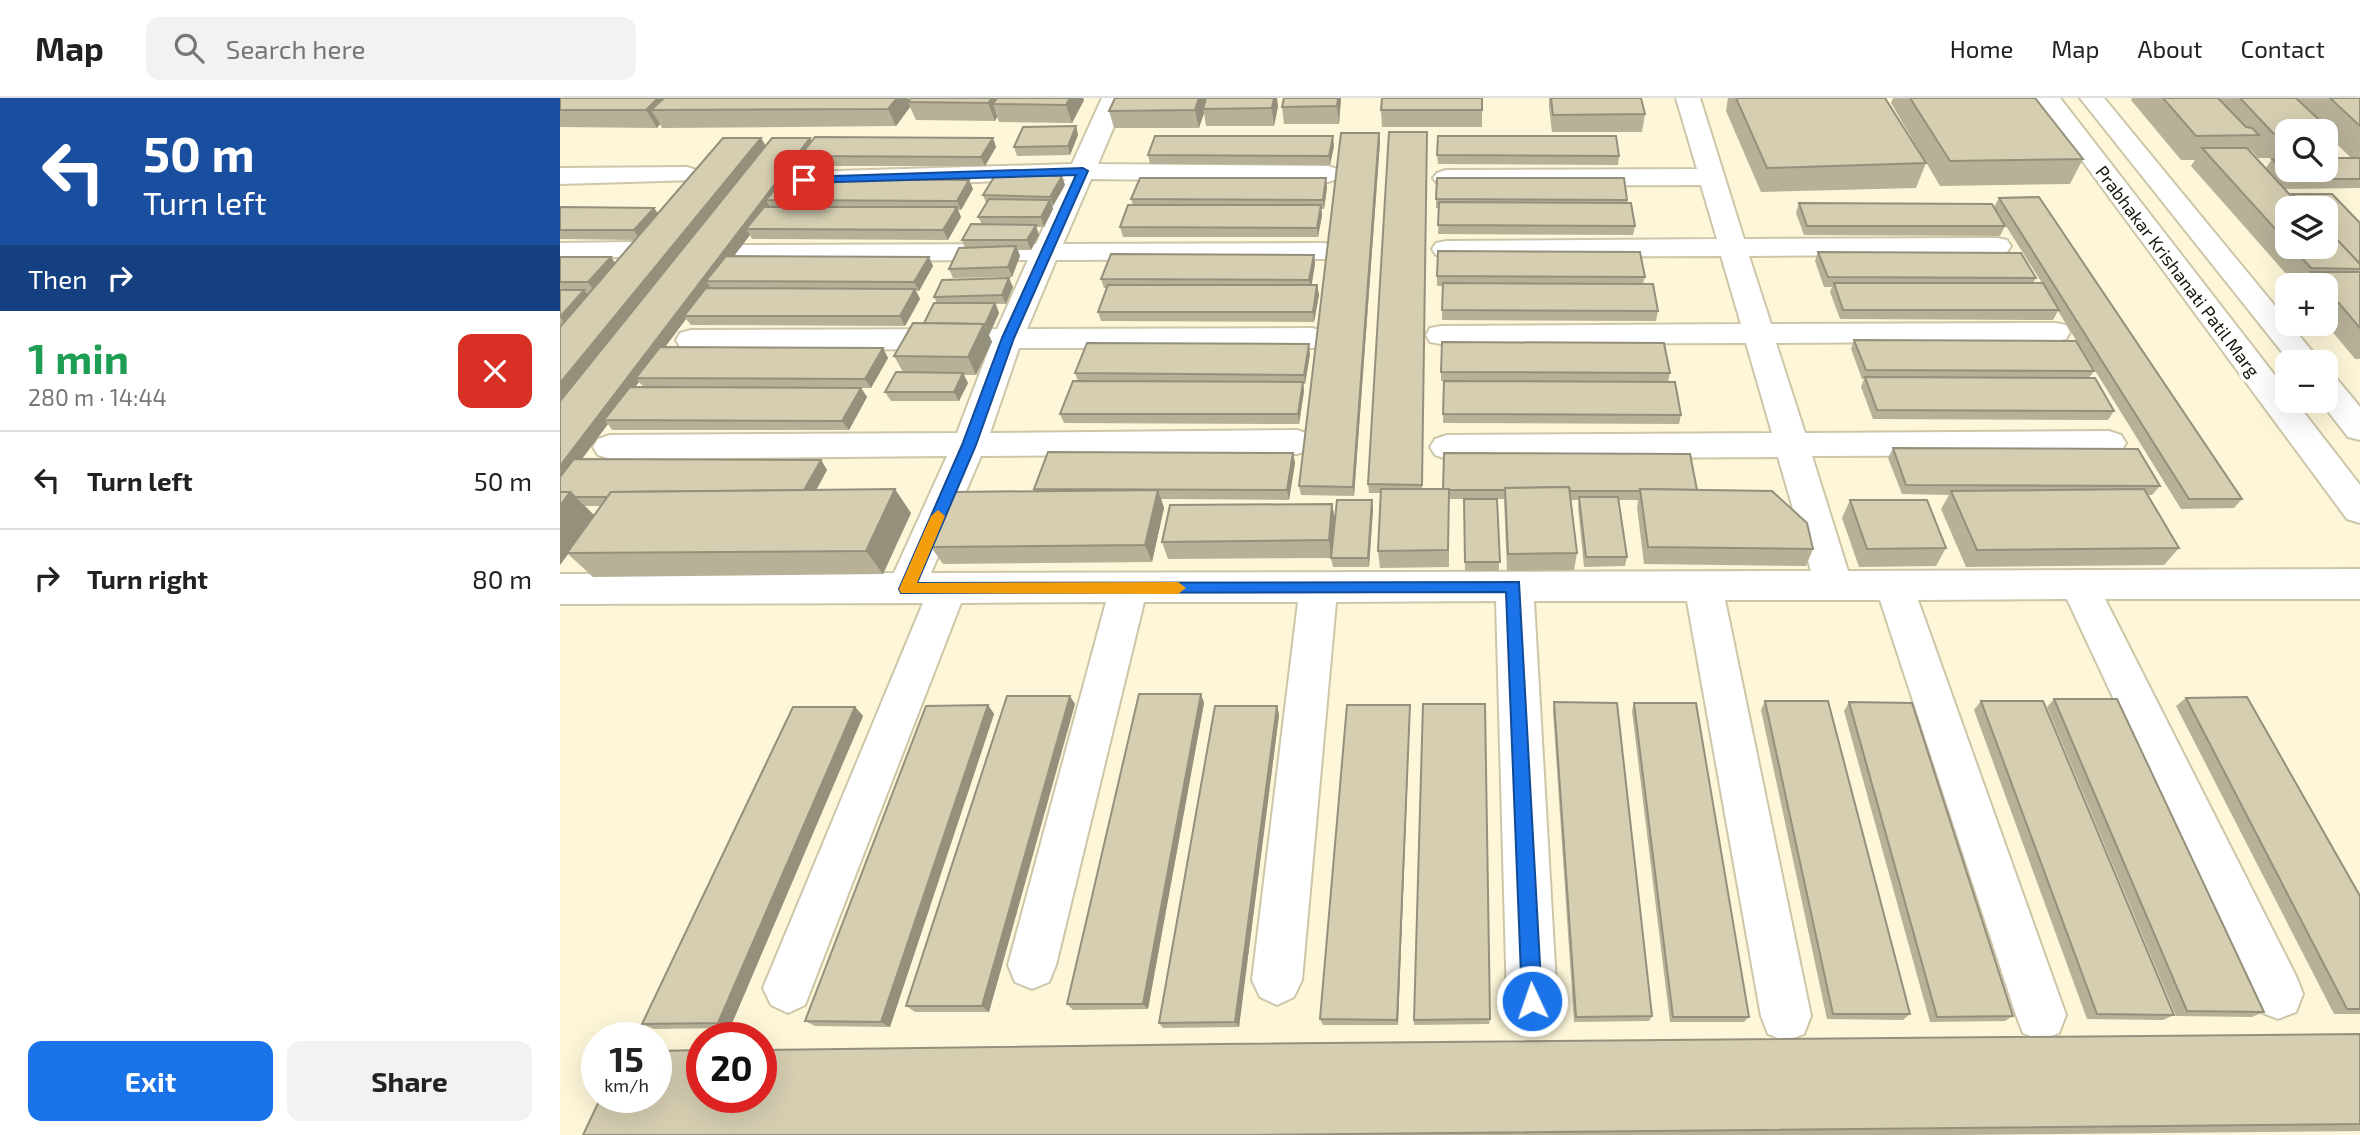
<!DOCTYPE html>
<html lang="en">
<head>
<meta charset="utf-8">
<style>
  body { margin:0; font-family:"Exo 2",sans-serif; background:#f2f2f2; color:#222; height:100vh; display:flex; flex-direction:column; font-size:26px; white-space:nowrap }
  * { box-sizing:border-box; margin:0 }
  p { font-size:23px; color:#767676 }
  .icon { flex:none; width:38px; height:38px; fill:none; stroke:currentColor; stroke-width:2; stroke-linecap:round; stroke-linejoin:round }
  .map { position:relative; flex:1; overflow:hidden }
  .drawer { display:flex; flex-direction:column; background:#fff; width:560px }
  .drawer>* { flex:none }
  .hud { background:#1a4fa0; color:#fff; overflow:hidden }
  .fabs { position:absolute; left:1715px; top:21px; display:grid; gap:14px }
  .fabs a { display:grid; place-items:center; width:63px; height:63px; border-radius:14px; background:#fff; box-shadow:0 7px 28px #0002; font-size:35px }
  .speed { position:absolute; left:21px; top:924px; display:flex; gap:14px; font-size:35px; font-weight:700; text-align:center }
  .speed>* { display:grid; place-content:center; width:91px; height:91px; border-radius:50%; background:#fff; box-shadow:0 7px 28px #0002; line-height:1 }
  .speed small { font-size:18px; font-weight:400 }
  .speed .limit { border:10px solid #d22; background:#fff; color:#111 }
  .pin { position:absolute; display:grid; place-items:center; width:60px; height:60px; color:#fff; margin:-30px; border-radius:14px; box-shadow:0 4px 10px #0006 }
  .me { position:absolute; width:77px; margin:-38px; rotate:357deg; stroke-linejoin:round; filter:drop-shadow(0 0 5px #0008) }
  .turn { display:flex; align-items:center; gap:24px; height:147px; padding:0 28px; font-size:32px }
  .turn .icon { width:91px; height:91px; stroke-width:2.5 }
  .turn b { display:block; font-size:49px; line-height:60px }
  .then { display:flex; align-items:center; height:66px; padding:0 28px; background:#0003; gap:14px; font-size:26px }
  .round { display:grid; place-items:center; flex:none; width:74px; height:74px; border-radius:14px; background:#f2f2f2 }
  .headline { display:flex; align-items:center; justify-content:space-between; height:119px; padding:0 28px }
  h1 { font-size:42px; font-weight:700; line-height:52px; color:#1e9e55 }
  .cta { display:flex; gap:14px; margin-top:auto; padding:14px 28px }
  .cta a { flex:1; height:80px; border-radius:14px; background:#1a73e8; color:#fff; font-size:28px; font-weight:700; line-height:80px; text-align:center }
  .cta a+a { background:#f2f2f2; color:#222 }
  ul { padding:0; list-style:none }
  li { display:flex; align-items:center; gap:21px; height:98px; padding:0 28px; border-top:2px solid #e0e0e0 }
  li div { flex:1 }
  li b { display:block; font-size:26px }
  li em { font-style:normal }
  header { display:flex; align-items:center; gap:42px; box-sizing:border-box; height:98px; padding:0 35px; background:#fff; border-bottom:2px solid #e0e0e0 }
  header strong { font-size:33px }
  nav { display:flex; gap:38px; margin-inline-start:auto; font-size:24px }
  .search { width:490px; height:63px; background:#f2f2f2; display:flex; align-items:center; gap:18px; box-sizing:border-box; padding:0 24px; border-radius:14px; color:#767676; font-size:26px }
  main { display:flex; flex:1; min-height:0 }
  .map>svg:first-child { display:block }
</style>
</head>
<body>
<header>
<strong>Map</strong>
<div class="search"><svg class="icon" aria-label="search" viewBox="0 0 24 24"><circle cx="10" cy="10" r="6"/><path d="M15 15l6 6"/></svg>Search here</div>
<nav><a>Home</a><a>Map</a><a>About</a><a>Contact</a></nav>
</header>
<main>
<section class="drawer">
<div class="hud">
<div class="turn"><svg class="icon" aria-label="left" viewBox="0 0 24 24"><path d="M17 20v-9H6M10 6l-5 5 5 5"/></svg><div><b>50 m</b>Turn left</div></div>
<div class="then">Then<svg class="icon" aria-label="right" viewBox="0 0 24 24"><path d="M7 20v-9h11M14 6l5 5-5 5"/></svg></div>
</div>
<div class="headline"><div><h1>1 min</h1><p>280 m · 14:44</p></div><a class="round" style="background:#d93025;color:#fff"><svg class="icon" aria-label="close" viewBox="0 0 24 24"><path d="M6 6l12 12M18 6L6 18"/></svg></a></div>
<ul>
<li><svg class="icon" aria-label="left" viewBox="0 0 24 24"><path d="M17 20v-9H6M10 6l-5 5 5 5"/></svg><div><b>Turn left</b></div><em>50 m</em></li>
<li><svg class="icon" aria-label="right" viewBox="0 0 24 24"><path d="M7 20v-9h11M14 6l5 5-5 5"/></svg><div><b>Turn right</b></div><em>80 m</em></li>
</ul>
<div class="cta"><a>Exit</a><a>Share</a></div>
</section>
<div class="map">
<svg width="1800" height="1037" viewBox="0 0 1800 1037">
  <rect width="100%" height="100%" fill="#fdf6d8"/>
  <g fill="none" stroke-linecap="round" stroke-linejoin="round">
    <defs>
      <g id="minor">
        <polygon points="542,0 566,0 538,66 768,68 777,71 781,76 777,81 768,84 531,81 503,146 764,145 774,147 778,153 774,159 764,161 496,162 467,231 752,230 763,233 767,240 763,247 752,250 459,250 430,335 737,332 749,336 754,344 749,352 737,356 421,358 371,475 1251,473 1218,359 887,361 875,357 870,349 875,341 887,337 1212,335 1186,245 881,246 870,244 866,237 870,230 881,228 1181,226 1161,158 886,159 876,157 872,151 876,145 886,143 1157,141 1141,87 886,88 877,85 873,80 877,75 886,72 1137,71 1116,0 1140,0 1184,141 1437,140 1447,142 1451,148 1447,154 1437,156 1189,158 1211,226 1495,225 1506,227 1510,234 1506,241 1495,243 1216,245 1245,335 1549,333 1561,337 1566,345 1561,353 1549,357 1252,358 1288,473 1800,471 1800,501 1545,501 1736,878 1743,896 1736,914 1718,921 1700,914 1507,501 1358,502 1506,917 1499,935 1481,942 1463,935 1456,917 1320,502 1165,502 1251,918 1244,936 1226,943 1208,936 1201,918 1127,503 974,503 997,903 990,921 972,928 954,921 947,903 936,503 776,504 742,882 734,899 717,907 700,899 692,882 738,504 584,504 496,867 489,884 472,891 455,884 448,867 546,504 401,505 245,907 228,915 211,907 203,890 363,505 0,506 0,476 334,475 387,358 50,361 38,357 33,349 38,341 50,337 397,335 429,251 131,252 120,249 116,242 120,235 131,232 437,231 468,162 183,163 173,161 169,155 173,149 183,147 476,146 505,81 244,90 235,87 231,82 235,77 244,74 512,66"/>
        <polygon points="1476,0 1500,0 1727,293 1727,303 1735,303 1800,387 1800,425 1787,421"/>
        <polygon points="1520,0 1544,0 1761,264 1730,264"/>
        <polygon points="127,69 136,72 140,77 136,82 0,86 0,70"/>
        <polygon points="72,144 82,146 86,152 82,158 0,161 0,145"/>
        <polygon points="1766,278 1777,281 1800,309 1800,342 1788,339 1760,303 1766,303"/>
      </g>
    </defs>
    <use href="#minor" stroke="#cdc6a9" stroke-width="4"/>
    <use href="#minor" fill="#fff" fill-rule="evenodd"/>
  </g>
  <g fill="#b7b198" fill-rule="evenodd">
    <polygon points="0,0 348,0 349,3 351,0 523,0 524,2 512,25 439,24 437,19 435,23 356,22 350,9 336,28 102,30 100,26 97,30 0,29"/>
    <polygon points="724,0 781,0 779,26 724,26 722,9"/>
    <polygon points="922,0 922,29 822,29 821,12"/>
    <polygon points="989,0 1081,0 1085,16 1082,34 992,34 989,9"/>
    <polygon points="1168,0 1325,0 1366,65 1356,90 1201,94 1166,13"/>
    <polygon points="1333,0 1475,0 1523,61 1510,86 1380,88 1331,5"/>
    <path d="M1572,0h228v60h-9l-20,-20 -5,7v-14h-39v27h-29l-8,-9 -1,1 42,46 1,-2 68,29v136h-5l-29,-35v-39h-30l-105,-119 4,-6h-14l-50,-60zM1727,110l39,39h-39z"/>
    <polygon points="645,2 718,8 714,28 646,28 644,15 639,30 554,30 549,13"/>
    <polygon points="516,28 518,37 510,57 457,58 454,49"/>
    <polygon points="819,35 820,44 794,398 741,397 739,388"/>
    <path d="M201,40l5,8 46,-5 181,-3 3,9 -11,19h-180l-2,-3 -12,16 178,1 4,9 -12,21h-3l3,7 -13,23 -196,-1 -2,-4 -16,21 195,1 4,9 -14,25h-3l4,8 -15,27 -214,-1 -5,-6 -21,28 218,1 5,10 -17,30h-10l6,9 -18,33h-237l-4,-6 -26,35 239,1 6,10 -11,20 95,23 -28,61 -290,3 -25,-23 -8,11v-308h51l4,6 21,-23 -76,-1v-32l94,1 4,6zM79,284l5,5h-9zM25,408h16l-7,9z"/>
    <polygon points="867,43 862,391 1137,392 1253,451 1246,468 1084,466 1077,409 1078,402 1058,402 1067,459 1065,468 1024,469 1018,409 1019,402 1011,402 1017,455 1014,472 947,473 944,401 937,401 939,473 905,473 904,401 889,401 889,469 820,470 818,453 821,395 809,395 808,386"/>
    <polygon points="774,48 770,67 590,66 588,57"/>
    <polygon points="877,57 1059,58 1058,67 878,66"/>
    <polygon points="1800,60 1800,90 1725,91 1706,70 1712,61"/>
    <polygon points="766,80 767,90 764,111 761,111 762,117 758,139 563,139 560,129 573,107 571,101"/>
    <polygon points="505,87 493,108 492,108 493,111 484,129 476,129 479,137 471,152 458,152 460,158 452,179 393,180 389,171 405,150 402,142 422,126 418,119 426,105 423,97"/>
    <polygon points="1439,100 1682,401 1674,410 1621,411 1498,213 1493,222 1280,221 1270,194 1272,189 1264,189 1255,163 1258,154 1476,180 1473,185 1482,185 1434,109"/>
    <polygon points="876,101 1067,102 1067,105 1075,128 1073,137 878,136 879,110 876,110"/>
    <polygon points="1239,105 1445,128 1440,138 1244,137 1236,115"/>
    <polygon points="754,157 755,166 751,187 757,187 759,197 754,224 541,223 538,214 546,190 544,190 541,181"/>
    <polygon points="877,178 1085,179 1083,186 1098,213 1096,223 882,222 883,188 877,188"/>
    <polygon points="453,189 446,206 436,206 439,215 429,237 432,244 416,277 404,277 408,285 399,303 331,303 325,294 343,274 334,258 364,225 377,205 374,199"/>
    <polygon points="1294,242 1534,273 1529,280 1554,313 1548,322 1313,321 1301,289 1304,281 1302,281 1291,251"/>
    <polygon points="750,256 745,286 743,286 744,293 739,326 504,325 500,316 518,283 515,275"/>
    <polygon points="881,274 1110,275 1108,284 881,283"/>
    <polygon points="884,283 1121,317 1119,326 883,325"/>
    <polygon points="1333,350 1600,388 1592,397 1587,397 1619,450 1604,467 1406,469 1381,411 1389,397 1342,396 1328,360"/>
    <polygon points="733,355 735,365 729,402 601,401 604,410 592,464 383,466 371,449 475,393 474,391"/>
    <polygon points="812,402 813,411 809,469 773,469 771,460 608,461 602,444 772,406 775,421"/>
    <polygon points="1290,402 1386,450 1376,468 1299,469 1282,420"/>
    <polygon points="641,596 644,605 588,911 513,912 507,906"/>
    <polygon points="1626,600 1800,798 1800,916 1774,916 1616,608"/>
    <polygon points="1494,601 1704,914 1692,919 1616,918 1487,609"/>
    <polygon points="1205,603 1350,916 1343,922 1267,921 1201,612"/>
    <polygon points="1421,603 1614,917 1603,922 1527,921 1414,612"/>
    <polygon points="994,604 1092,918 1089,923 1014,924 993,613"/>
    <polygon points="1289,604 1453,918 1445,923 1370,924 1284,613"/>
    <polygon points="1074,605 1189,919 1184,924 1110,924 1072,613"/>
    <polygon points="515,606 429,914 355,914 346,908"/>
    <polygon points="428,607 434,616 330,929 255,928 245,923"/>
    <polygon points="850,607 850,615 838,927 763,927 760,921"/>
    <polygon points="717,608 719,617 679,929 603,930 599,925"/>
    <polygon points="295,609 303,618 170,930 94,931 82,926"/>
    <polygon points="930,921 929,926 854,927 854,922"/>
    <polygon points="1800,936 1800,1033 1395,1037 23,1037"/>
  </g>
  <g fill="#95907c">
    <polygon points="98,0 117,0 91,12 100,26 97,30 86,12"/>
    <polygon points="337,0 348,0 350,4 348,4 350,9 336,28 328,11"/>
    <polygon points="432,0 444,0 433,6 437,19 435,23 428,5"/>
    <polygon points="510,0 523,0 524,2 512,25 506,7"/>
    <polygon points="639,0 645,0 646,7 643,11 644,15 639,30 635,12"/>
    <polygon points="714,0 717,0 718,8 714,28 712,10"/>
    <polygon points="778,0 781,0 779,26 777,8"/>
    <polygon points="516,28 518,37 510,57 508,48"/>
    <polygon points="819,35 820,44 794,398 793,389"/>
    <polygon points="773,38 774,48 770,67 769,58"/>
    <polygon points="201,40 206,49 0,305 0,285"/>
    <polygon points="250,40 255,49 240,58 243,65 215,102 206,102 210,109 186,131 190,137 155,183 146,183 150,189 129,218 124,218 126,221 82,280 76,280 79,284 51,322 44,322 48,326 0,390 0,368"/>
    <polygon points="433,40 436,49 425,68 421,59"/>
    <polygon points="502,78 505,87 493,108 490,99"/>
    <polygon points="766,80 767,90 764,111 763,102"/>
    <polygon points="409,82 413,91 401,112 397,103"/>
    <polygon points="490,102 493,111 484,129 481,119"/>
    <polygon points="761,107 762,117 758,139 757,130"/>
    <polygon points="397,109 401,119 388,142 383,132"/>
    <polygon points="94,110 101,119 80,142 74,132"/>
    <polygon points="476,127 479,137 471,152 467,142"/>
    <polygon points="456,148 460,158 452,179 448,169"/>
    <polygon points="754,157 755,166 751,191 749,182"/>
    <polygon points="51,159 58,169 35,194 28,184"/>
    <polygon points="369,159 373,168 359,193 354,184"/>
    <polygon points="449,180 453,189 446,206 442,197"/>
    <polygon points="757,187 759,197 754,224 753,214"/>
    <polygon points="355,191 360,201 345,228 340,218"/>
    <polygon points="24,192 32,202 8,229 0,219"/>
    <polygon points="435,205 439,215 429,237 425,227"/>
    <polygon points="424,226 432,244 416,277 408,259"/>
    <polygon points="749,246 750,256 745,286 744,277"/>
    <polygon points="323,250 328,260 311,290 305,281"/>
    <polygon points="403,275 408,285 399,303 394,294"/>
    <polygon points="743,284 744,293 739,326 738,316"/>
    <polygon points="301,290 307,299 289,332 282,323"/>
    <polygon points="733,355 735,365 729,402 727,392"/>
    <polygon points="261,362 267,372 247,409 239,400"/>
    <polygon points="335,391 351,415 323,476 306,453"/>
    <polygon points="598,392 604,410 592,464 585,447"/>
    <polygon points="10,394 35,418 7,455 8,456 0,467 0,408"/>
    <polygon points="812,402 813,411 809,469 808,460"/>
    <polygon points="772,406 775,423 771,460 769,442"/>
    <polygon points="641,596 644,605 588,911 583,906"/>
    <polygon points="510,598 515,606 429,914 422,908"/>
    <polygon points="428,607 434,616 330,929 321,924"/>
    <polygon points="850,607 850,615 838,927 837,922"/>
    <polygon points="717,608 719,617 679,929 675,924"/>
    <polygon points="295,609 303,618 170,930 158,925"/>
  </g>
  <g fill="#d5ceb1" stroke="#95907c" stroke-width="2">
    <polygon points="0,0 98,0 86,12 0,12"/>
    <polygon points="104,0 337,0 328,11 91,12"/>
    <polygon points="351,0 432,0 428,5 348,4"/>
    <polygon points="437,0 510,0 506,7 433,6"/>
    <polygon points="555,0 639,0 635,12 549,13"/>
    <polygon points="646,0 714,0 712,10 643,11"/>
    <polygon points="724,0 778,0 777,8 722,9"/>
    <polygon points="822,0 922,0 922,12 821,12"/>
    <polygon points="991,0 1081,0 1085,16 993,17"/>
    <polygon points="1176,0 1325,0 1366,65 1207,70"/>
    <polygon points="1350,0 1475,0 1523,61 1390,63"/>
    <polygon points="1603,0 1658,0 1686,29 1692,30 1699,37 1636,38"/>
    <polygon points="1680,0 1736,0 1774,36 1766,36 1766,33 1727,33 1727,36 1714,36"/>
    <polygon points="1770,0 1800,0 1800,28"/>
    <polygon points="516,28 508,48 454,49 463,29"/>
    <polygon points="829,34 867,34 862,387 808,386"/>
    <polygon points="781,35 819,35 793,389 739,388"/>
    <polygon points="595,38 773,38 769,58 588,57"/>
    <polygon points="878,38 1056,38 1059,58 877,57"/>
    <polygon points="255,39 433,40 421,59 240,58"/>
    <polygon points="163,40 201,40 0,285 0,229"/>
    <polygon points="212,40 250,40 0,368 0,303"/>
    <polygon points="1642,50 1687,50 1742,110 1727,110 1727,144"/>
    <polygon points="1727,60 1727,72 1766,72 1766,60 1800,60 1800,81 1732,81 1712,61"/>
    <polygon points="436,76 502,78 490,99 423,97"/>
    <polygon points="580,80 766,80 763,102 571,101"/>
    <polygon points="877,80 1064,80 1067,102 876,101"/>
    <polygon points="223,81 409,82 397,103 206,102"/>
    <polygon points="1732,96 1772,96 1800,125 1800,166 1766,130 1766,110 1746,110"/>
    <polygon points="1479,99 1682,401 1629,401 1439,100"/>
    <polygon points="429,101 490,102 481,119 418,119"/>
    <polygon points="879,104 1071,105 1075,128 878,127"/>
    <polygon points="1239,105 1432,106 1445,128 1247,128"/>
    <polygon points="568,107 761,107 757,130 560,129"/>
    <polygon points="0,109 94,110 74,132 0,132"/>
    <polygon points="204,109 397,109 383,132 186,131"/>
    <polygon points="411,126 476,127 467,142 402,142"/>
    <polygon points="1766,130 1800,166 1800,171 1751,170 1732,149 1766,149"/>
    <polygon points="456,148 448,169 389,171 399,150"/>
    <polygon points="878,153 1080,154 1085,179 877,178"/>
    <polygon points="1258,154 1461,155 1476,180 1268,179"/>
    <polygon points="551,156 754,157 749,182 541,181"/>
    <polygon points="166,158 369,159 354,184 146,183"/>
    <polygon points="0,159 51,159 28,184 0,184"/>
    <polygon points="1751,174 1800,174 1800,230 1766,190 1766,187 1763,187"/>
    <polygon points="449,180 442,197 374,199 382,182"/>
    <polygon points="883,185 1093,186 1098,213 882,212"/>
    <polygon points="1274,185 1483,185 1499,212 1283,212"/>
    <polygon points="548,187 757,187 753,214 538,214"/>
    <polygon points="146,190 355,191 340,218 124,218"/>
    <polygon points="0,192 24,192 0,219"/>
    <polygon points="374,205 435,205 425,227 424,226 364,225"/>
    <polygon points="353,225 424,226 408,259 334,258"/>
    <polygon points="1294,242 1516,243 1534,273 1306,272"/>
    <polygon points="882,244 1104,245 1110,275 881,274"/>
    <polygon points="527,245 749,246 744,277 515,275"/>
    <polygon points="100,249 323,250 305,281 76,280"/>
    <polygon points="336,274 403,275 394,294 325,294"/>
    <polygon points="1305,279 1535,280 1554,313 1317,312"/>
    <polygon points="513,283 743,284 738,316 500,316"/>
    <polygon points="884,283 1115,284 1121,317 883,316"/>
    <polygon points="70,289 301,290 282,323 44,322"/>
    <polygon points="1333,350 1578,351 1600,388 1346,387"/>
    <polygon points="488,354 733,355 727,392 474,391"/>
    <polygon points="884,355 1130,356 1137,392 1080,391 1081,393 1010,393 1009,389 945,390 945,392 889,392 889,391 883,391"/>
    <polygon points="14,361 261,362 244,392 51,394 47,399 15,399 10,394 0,394 0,379"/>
    <polygon points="1009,389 1017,455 948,456 945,390"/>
    <polygon points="335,391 306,453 7,455 51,394"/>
    <polygon points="821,391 889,391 888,452 818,453"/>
    <polygon points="1080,391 1212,393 1247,425 1253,451 1088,449"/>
    <polygon points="1584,391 1619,450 1417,452 1391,393"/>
    <polygon points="598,392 585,447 371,449 394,394"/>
    <polygon points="0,394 10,394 0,408"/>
    <polygon points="1019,399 1058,399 1067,459 1026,459"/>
    <polygon points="904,401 937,401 940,464 905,464"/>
    <polygon points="777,402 812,402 808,460 771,460"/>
    <polygon points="1290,402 1367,402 1386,450 1307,451"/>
    <polygon points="772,406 769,442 602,444 610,407"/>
    <polygon points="579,596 641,596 583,906 507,906"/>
    <polygon points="447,598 510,598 422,908 346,908"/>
    <polygon points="1687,599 1800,798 1800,911 1787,911 1626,600"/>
    <polygon points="1494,601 1557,601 1704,914 1627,913"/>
    <polygon points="1205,603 1268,603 1350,916 1273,916"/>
    <polygon points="1421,603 1483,603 1614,917 1537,916"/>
    <polygon points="994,604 1057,605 1092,918 1016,919"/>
    <polygon points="1289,604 1352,605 1453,918 1377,919"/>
    <polygon points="1074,605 1136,605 1189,919 1113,919"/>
    <polygon points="863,606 925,606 930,921 854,922"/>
    <polygon points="428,607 321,924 245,923 366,608"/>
    <polygon points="787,607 850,607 837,922 760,921"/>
    <polygon points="655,608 717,608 675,924 599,925"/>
    <polygon points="233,609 295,609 158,925 82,926"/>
    <polygon points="1800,936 1800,1026 694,1037 23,1037 41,999 96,999 96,953 142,952 142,999 201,999 201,952 661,946"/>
  </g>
  <polygon fill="#1a73e8" stroke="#114b97" stroke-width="2" points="523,70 528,73 454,240 416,347 357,485 959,484 982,903 979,910 972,913 965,910 962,903 946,494 341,495 339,491 402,347 442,240 516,77 244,85 238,82 244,79"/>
  <polygon fill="#f59e0b" points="378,412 385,418 357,485 618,484 626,490 618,496 341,495 339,491 371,418"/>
  <g text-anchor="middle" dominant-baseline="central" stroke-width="7" stroke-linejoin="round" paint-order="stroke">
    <g font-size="18" fill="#17150a" stroke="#fff">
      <text transform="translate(1618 173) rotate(53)">Prabhakar Krishanati Patil Marg</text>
    </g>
  </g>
</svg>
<div class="fabs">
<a><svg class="icon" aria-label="search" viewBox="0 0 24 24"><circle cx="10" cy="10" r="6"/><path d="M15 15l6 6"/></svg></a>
<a><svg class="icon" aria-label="layers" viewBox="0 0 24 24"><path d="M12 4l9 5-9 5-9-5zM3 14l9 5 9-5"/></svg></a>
<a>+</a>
<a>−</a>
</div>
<div class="speed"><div>15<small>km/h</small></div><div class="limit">20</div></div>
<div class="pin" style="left:244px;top:82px;background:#d93025"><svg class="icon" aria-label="arrive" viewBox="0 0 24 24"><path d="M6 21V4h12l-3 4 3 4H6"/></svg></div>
<svg class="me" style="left:972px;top:903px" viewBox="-20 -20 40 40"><circle r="17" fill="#1a73e8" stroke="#fff" stroke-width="3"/><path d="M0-11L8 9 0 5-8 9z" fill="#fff"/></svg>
</div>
</main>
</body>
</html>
